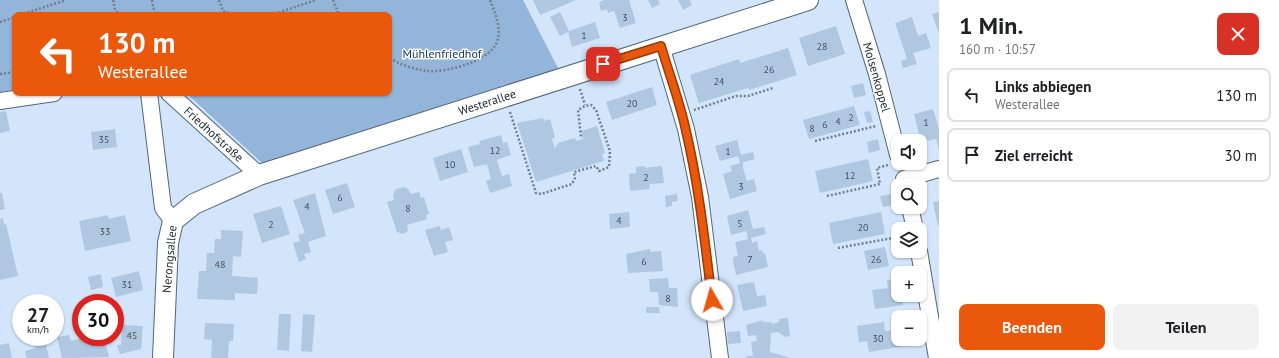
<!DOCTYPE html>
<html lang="de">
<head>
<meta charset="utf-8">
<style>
  body { margin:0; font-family:"PT Sans",sans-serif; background:#f2f2f2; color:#202124; height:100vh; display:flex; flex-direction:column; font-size:15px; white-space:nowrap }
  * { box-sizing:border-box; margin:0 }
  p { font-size:13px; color:#757577 }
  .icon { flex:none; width:22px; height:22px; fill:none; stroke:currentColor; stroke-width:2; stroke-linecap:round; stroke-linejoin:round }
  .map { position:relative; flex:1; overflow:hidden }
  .drawer { display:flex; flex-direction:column; background:#fff; width:340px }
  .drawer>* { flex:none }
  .banner { position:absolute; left:12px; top:12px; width:380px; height:84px; border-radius:8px; box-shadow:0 1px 3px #0004; background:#ea580c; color:#fff; overflow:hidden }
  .controls { position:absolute; left:891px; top:134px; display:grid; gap:8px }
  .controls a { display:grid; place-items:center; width:36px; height:36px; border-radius:8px; background:#fff; box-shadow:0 1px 3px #0004; font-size:20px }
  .speed { position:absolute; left:12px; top:294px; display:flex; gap:8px; font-size:20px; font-weight:700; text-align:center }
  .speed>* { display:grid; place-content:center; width:52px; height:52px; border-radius:50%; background:#fff; box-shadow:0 1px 3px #0004; line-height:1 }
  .speed small { font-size:10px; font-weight:400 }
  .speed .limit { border:6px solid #d22; background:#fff; color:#111 }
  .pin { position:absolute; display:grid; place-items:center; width:34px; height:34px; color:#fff; margin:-17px; border-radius:8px; box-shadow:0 2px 6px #0006 }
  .me { position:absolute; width:44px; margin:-22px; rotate:353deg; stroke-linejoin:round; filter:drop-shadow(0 0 3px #0008) }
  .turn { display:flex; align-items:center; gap:14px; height:84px; padding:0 20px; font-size:18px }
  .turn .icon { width:52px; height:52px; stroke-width:2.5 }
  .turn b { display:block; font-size:28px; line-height:34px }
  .round { display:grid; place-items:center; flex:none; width:42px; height:42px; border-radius:8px; background:#f2f2f2 }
  .summary { display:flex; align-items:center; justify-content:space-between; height:68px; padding:0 20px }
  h1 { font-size:24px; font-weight:600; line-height:30px }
  .action { display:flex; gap:8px; margin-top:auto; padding:8px 20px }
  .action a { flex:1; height:46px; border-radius:8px; background:#ea580c; color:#fff; font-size:16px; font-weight:600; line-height:46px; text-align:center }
  .action a+a { background:#f2f2f2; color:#202124 }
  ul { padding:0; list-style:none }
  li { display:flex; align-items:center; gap:12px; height:54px; margin:0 8px 6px; padding:0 12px; border:2px solid #e0e0e0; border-radius:8px }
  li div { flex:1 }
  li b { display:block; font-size:15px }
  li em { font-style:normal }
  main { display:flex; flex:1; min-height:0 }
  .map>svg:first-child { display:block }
</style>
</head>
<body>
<main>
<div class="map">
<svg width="939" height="358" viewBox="0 0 939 358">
  <rect width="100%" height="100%" fill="#d2e5fb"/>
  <polygon fill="#94b5da" points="0,0 523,0 559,70 264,165 186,93 389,93 389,15 15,15 15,90 0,92"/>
  <g fill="#b0c7e1">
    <polygon points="533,0 576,0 540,15"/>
    <polygon points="604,0 629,0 636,23 620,28 614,11 608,13 607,9 601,11 599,2"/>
    <polygon points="648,0 658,0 660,4 652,8"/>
    <polygon points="678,0 690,0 692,5 683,10"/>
    <polygon points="560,12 569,31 595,22 600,38 572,47 568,32 560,36 550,17"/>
    <polygon points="939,12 939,34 932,14"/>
    <polygon points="912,17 918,36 926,33 931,48 913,53 917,64 903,68 901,61 907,59 895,23"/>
    <polygon points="836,26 845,54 808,66 799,38"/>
    <polygon points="788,48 797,75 749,90 748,88 699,103 690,75 739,59 740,63"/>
    <polygon points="863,83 866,95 854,98 851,86"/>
    <polygon points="652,87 657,105 612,120 606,102"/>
    <polygon points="854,106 860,125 809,139 803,120"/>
    <polygon points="933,109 939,129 939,150 936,139 921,142 914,114"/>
    <polygon points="6,111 10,131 0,133 0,112"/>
    <polygon points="870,111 873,122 867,123 864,112"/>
    <polygon points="543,118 544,121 550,119 555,137 552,139 555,149 558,143 575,138 576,141 583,139 581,131 597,126 605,153 602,154 604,161 536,182 517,123"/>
    <polygon points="115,129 117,147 93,150 91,132"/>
    <polygon points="501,135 503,143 507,142 511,155 497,160 502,176 509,174 512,186 490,193 486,181 491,179 487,164 474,167 468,147 480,144 479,141"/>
    <polygon points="878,139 880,150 869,153 867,142"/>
    <polygon points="737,140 741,155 753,152 755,159 743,162 743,168 747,181 754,179 757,191 730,199 723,174 732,171 730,166 740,163 738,156 720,161 715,146"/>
    <polygon points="461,149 468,172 440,181 433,158"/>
    <polygon points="868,159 873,181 820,193 815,171"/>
    <polygon points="645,166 645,168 662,166 664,183 649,184 650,189 630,191 629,174 636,173 636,167"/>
    <polygon points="347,183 355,207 333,214 325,190"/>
    <polygon points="404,187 408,189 411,194 419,192 421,198 424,197 429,214 426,215 427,219 407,225 408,231 403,234 397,232 387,202 394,200 393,195 396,189"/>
    <polygon points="0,193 2,193 5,209 0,210"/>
    <polygon points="315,193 326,236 308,242 311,252 304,254 306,259 299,262 293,243 300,241 298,235 305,233 293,200"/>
    <polygon points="677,194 678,201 672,202 672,206 666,207 665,196"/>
    <polygon points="891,194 894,205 883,207 880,196"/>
    <polygon points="939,201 939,226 938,226 933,202"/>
    <polygon points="281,206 290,234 262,243 253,214"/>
    <polygon points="748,210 753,229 764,227 766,234 751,238 752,243 757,241 759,251 762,250 763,254 765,253 768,267 736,275 733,261 733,257 738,256 735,242 748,239 746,231 731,235 727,216"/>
    <polygon points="629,212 630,227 610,229 609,214"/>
    <polygon points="881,212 885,234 833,244 829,223"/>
    <polygon points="108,215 109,219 125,215 131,241 85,251 79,221"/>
    <polygon points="3,218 4,224 6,224 18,276 0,280 0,219"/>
    <polygon points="440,226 441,230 449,227 453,240 445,242 448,252 434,256 425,230"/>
    <polygon points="221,230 243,231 241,257 233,256 232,276 258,278 257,294 235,293 235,300 197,299 199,271 206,271 207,253 214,253 215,239 221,239"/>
    <polygon points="885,247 889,266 868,270 864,251"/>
    <polygon points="650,249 650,252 661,251 663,271 628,273 626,254"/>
    <polygon points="139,271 143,290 116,297 111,278"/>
    <polygon points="101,274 103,287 91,290 88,277"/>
    <polygon points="668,278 669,288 677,288 678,307 659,305 658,292 650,292 649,279"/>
    <polygon points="898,279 898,295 901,295 903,305 875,309 872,290 888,288 887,280"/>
    <polygon points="754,282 757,296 765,295 767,306 743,311 737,285"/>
    <polygon points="646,307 659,307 660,313 646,313"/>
    <polygon points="279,314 291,314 289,351 277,350"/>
    <polygon points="303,314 315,315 312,352 301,351"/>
    <polygon points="788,318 790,336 785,337 778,332 771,333 770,352 791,358 747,358 746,356 753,356 751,342 757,341 756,335 748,336 746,325 763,320 763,322 771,322 772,324 779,322 779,319"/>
    <polygon points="884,322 885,331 896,330 898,339 909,339 910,345 869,352 867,341 859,342 857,326"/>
    <polygon points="205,323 234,324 233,341 229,341 228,358 211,358 212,340 204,339"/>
    <polygon points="122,325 143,326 141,349 120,354 117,345 121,345"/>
    <polygon points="740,331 741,343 728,344 727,332"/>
    <polygon points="69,335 71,341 87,337 104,337 109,357 62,358 57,337"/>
    <polygon points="45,340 49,358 27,358 25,351 36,348 35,343"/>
    <polygon points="9,343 12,358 0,358 0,345"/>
  </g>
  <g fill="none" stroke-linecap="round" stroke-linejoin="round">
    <defs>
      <g id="minor">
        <polyline points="854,0 877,74 898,155"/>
        <polyline points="661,46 686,129 700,197 720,358"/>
        <polyline points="149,93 163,208 173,221"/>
        <polyline points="169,93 259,175"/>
        <polyline points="0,101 54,93"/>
        <polyline points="904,179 939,169"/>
        <polyline points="910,207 915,229"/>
        <polyline points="919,251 937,358"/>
      </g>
      <polyline id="tertiary" points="163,358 168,243 173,221 194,204 259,175 808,0"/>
    </defs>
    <use href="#minor" stroke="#50657c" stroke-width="18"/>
    <use href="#tertiary" stroke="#50657c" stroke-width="22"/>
    <g stroke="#717f8e" stroke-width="2.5" stroke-dasharray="2 2" stroke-linecap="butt">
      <polyline points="113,0 115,9 119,15"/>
      <polyline points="152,0 155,15"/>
      <polyline points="219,0 223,11 234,15"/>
      <polyline points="333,0 339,15"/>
      <polyline points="20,15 66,0"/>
      <polyline points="271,15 316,0"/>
      <polyline points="0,22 15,17"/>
      <path d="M390,58c10,7 24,11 37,13 18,2 60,-9 69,-27 7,-14 -1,-31 -6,-44"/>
      <polyline points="0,74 15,72"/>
      <polyline points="580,89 585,105"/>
      <polyline points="694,110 736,96 748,96 773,88"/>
      <polyline points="510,112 536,193 541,194 572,184 575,178 574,172 596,166 599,171 609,167 610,151 596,110 591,105 585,106 578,110 581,137"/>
      <polyline points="815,141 876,126"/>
      <polyline points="827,196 880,184 877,168 888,165"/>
      <polyline points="838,248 898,237"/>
    </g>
    <use href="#minor" stroke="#fff" stroke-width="16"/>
    <use href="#tertiary" stroke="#fff" stroke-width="20"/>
  </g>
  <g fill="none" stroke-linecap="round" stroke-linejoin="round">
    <defs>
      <path id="route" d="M603,64l58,-18c8,28 19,56 25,85 13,55 19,112 26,169"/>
    </defs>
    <use href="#route" stroke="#983908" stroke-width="10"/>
    <use href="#route" stroke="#ea580c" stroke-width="7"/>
  </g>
  <g text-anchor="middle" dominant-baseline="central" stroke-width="3" stroke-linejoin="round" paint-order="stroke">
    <g font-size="10" fill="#45515f">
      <text x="625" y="17">3</text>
      <text x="584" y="35">1</text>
      <text x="822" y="46">28</text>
      <text x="769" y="69">26</text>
      <text x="719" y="81">24</text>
      <text x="632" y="103">20</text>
      <text x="851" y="117">2</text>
      <text x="838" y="121">4</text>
      <text x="926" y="122">1</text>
      <text x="825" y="124">6</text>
      <text x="812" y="128">8</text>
      <text x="104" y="139">35</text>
      <text x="495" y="150">12</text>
      <text x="728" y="151">1</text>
      <text x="450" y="164">10</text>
      <text x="850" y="175">12</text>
      <text x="646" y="177">2</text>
      <text x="741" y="186">3</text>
      <text x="340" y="197">6</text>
      <text x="307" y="206">4</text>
      <text x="408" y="208">8</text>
      <text x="619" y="220">4</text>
      <text x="740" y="223">5</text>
      <text x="271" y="224">2</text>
      <text x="863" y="227">20</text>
      <text x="105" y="231">33</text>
      <text x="750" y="259">7</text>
      <text x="876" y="259">26</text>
      <text x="644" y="261">6</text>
      <text x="220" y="264">48</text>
      <text x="127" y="284">31</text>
      <text x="668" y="298">8</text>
      <text x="132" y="335">45</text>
      <text x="878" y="338">30</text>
    </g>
    <g font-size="12" fill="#0e3358" stroke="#fff">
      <text x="442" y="53">Mühlenfriedhof</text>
    </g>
    <g font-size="12" fill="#212a34" stroke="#fff">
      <text transform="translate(877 77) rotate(74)">Molsenkoppel</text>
      <text transform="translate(487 102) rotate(-18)">Westerallee</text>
      <text transform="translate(214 134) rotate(42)">Friedhofstraße</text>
      <text transform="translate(169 259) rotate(-85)">Nerongsallee</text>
    </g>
  </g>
</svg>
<div class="controls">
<a><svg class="icon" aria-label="sound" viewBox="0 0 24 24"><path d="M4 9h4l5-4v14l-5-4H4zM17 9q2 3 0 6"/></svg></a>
<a><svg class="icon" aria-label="search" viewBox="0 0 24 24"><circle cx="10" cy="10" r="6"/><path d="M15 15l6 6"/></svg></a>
<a><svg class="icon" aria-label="layers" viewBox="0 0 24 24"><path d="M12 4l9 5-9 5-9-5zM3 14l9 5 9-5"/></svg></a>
<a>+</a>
<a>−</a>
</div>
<div class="speed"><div>27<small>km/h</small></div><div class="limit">30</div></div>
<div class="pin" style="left:603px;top:64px;background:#d93025"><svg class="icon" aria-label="arrive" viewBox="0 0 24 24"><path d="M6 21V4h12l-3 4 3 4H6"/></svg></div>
<svg class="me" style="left:712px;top:300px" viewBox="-20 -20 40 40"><circle r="19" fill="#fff"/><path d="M0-13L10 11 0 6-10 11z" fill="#ea580c"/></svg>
<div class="banner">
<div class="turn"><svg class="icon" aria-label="left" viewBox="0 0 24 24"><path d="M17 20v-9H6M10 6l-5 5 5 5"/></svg><div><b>130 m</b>Westerallee</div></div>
</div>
</div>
<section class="drawer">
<div class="summary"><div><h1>1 Min.</h1><p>160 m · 10:57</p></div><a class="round" style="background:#d93025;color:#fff"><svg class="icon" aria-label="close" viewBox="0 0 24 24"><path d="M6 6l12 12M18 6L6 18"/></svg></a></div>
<ul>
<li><svg class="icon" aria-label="left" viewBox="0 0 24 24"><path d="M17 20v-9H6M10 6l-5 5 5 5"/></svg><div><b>Links abbiegen</b><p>Westerallee</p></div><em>130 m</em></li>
<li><svg class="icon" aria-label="arrive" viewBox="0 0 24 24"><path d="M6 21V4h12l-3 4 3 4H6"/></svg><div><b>Ziel erreicht</b></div><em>30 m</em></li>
</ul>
<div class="action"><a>Beenden</a><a>Teilen</a></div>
</section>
</main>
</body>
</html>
